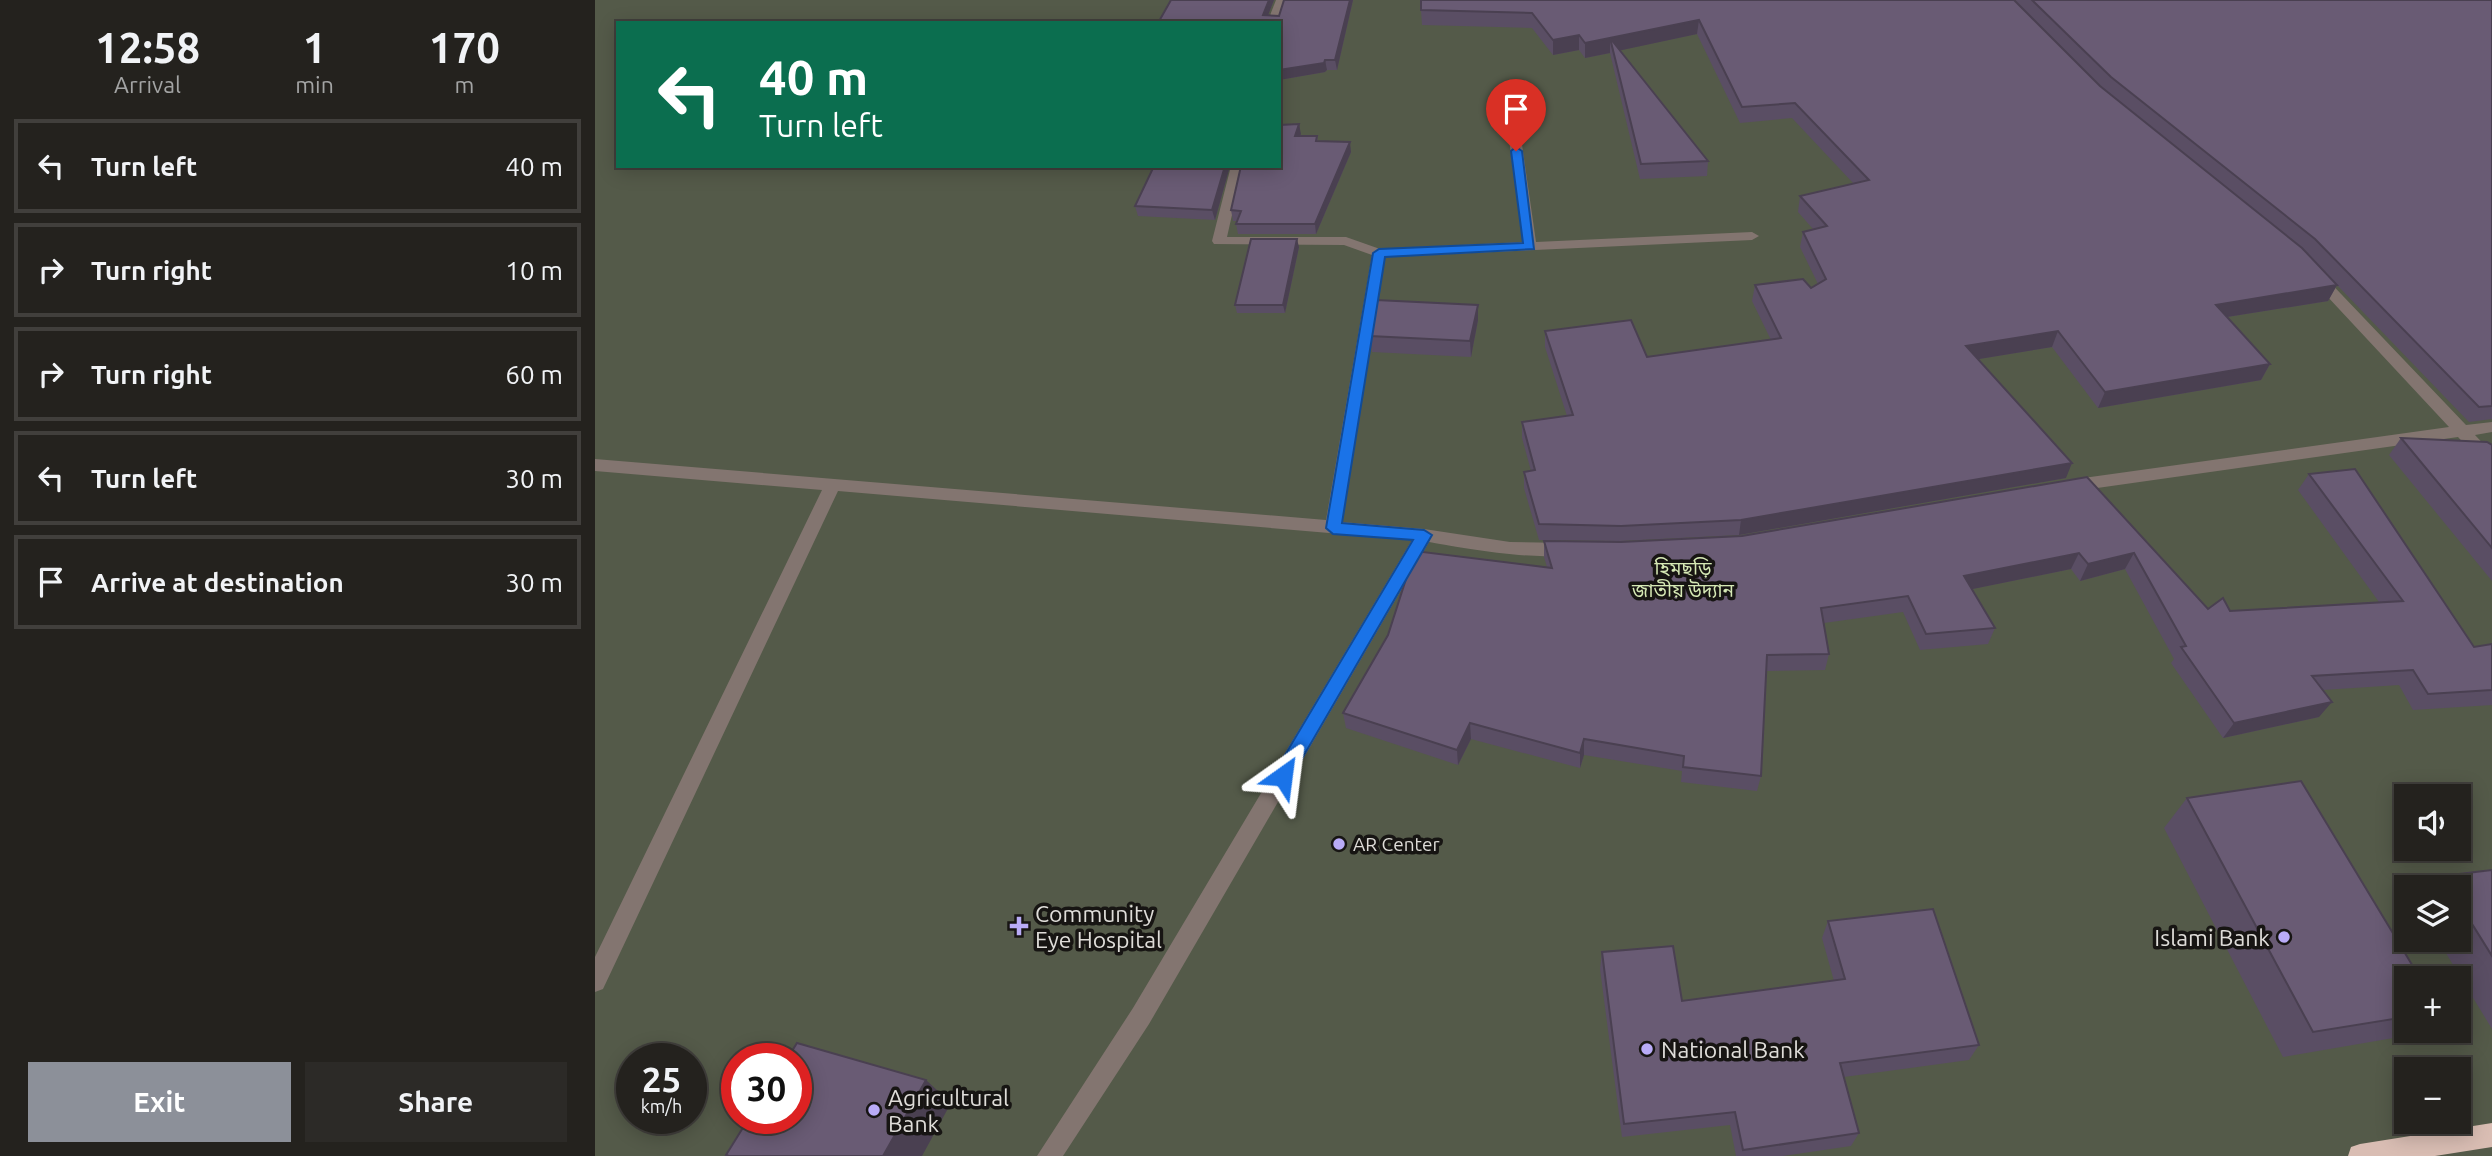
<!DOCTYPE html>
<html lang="en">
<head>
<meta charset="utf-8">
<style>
  body { margin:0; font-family:Ubuntu,"Noto Sans Bengali",sans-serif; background:#2c2a27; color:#f1f3f6; height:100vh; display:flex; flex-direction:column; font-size:26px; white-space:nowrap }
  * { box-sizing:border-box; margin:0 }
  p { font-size:23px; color:#a3a4a4 }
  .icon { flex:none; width:38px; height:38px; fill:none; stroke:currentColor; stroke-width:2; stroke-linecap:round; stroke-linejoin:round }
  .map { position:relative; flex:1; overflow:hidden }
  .sheet { display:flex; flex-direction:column; background:#24221e; width:595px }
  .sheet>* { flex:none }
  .top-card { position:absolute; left:21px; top:21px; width:665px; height:147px; border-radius:0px; box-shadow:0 4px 18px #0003,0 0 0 2px #413f3c; background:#0b6e4f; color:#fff; overflow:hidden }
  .fabs { position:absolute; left:1799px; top:784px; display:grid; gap:14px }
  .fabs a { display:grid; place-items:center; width:77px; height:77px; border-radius:0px; background:#24221e; box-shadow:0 4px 18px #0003,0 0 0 2px #413f3c; font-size:35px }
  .speed { position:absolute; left:21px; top:1043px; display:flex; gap:14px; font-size:35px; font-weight:700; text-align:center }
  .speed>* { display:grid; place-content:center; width:91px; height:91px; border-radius:50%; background:#24221e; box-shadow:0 4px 18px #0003,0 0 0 2px #413f3c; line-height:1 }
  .speed small { font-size:18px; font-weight:400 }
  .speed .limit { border:10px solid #d22; background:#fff; color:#111 }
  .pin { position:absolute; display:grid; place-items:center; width:60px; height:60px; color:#fff; margin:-72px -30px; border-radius:50% 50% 50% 0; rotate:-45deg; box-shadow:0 0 7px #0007 }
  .pin .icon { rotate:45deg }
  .me { position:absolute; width:77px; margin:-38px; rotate:31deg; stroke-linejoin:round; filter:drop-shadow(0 0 5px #0008) }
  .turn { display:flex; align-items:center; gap:24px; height:147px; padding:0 28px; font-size:32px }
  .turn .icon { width:91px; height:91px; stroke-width:2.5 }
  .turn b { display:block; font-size:49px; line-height:60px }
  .eta { display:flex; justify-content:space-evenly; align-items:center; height:119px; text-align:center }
  .eta b { font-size:42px; font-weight:600; line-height:49px }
  .button { display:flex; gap:14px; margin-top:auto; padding:14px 28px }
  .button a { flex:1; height:80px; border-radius:0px; background:#8c9099; color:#fff; font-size:28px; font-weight:600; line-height:80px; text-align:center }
  .button a+a { background:#2c2a27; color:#f1f3f6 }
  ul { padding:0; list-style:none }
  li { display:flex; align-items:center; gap:21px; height:94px; margin:0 14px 10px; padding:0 14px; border:4px solid #413f3c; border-radius:0px }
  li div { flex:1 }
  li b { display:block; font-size:26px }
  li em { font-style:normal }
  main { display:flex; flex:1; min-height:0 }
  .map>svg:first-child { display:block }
</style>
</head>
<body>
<main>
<section class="sheet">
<div class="eta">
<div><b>12:58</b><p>Arrival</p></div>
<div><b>1</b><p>min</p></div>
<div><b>170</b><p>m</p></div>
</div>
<ul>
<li><svg class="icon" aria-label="left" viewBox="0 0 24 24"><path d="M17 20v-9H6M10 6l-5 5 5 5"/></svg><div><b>Turn left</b></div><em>40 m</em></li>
<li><svg class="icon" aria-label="right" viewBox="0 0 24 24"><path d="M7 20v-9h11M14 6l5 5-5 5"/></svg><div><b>Turn right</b></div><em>10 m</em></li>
<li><svg class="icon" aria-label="right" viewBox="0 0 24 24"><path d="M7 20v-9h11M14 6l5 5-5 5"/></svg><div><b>Turn right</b></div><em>60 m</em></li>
<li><svg class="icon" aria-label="left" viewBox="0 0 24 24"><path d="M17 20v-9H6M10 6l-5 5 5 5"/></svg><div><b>Turn left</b></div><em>30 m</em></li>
<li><svg class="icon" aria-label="arrive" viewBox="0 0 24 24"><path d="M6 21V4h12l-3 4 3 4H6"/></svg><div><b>Arrive at destination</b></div><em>30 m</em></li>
</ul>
<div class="button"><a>Exit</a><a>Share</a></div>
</section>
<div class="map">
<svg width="1897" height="1156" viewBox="0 0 1897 1156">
  <rect width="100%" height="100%" fill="#302d28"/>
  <path fill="#545a49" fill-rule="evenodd" d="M0,0h1897v1156h-1897zM23,23h661v143h-661zM1811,796h53v53h-53zM1811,887h53v53h-53zM1811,978h53v53h-53zM37,1059h59v59h-59zM142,1059h59v59h-59zM1811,1069h53v53h-53z"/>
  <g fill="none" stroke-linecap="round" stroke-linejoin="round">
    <g fill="#837570" fill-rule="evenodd">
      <polygon points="681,0 691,0 684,23 672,23"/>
      <path d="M915,99l6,4 20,139 216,-10 7,4 -7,4 -367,17 -43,265 82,7 86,13 57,1 9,6c-12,18 -124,-3 -147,-7l-280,482 -86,132h-26l96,-148 279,-468 -574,-49 -235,498 -8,3v-35l227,-467 -227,-19v-12l731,61 46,-265 -28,-10 -130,-1 -2,-3 19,-75h12l-16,71h119l34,12 143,-7 -19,-139z"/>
      <polygon points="1722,273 1727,274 1871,425 1897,422 1897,432 1880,435 1897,453 1897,469 1891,467 1863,437 1474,492 1468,490 1466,486 1474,480 1854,427 1717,280 1715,277"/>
    </g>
    <polygon fill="#d9bdb3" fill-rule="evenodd" points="1897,1123 1897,1147 1840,1156 1753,1156 1756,1147 1765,1144"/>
  </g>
  <g fill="#5a4e64" fill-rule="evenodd">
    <polygon points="576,0 679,0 673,15 684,16 689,0 758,0 742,70 732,70 730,72 684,80 684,23"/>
    <path d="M1421,0h476v420v-1l-23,3 -132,-137 -9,16 -101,16 43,47 -9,16 -163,28 -46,-61 -74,12 88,119 -327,57 -119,6 -81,-1 -15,-52v-16l7,-1 -9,-33v-16l45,-6 -22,-69v-16l102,26 124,-17 -19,-39 3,-16 56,3 7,-4 -18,-37 3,-15 10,-3 -15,-17 2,-16 54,-12 -62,-66 -52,5 -43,-89 -77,16 88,111 -1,15 -67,3 -30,-126 -25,5 -6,-8 -26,5 -21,-27 -110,-3 -1,-15 595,-8zM1438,20l71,69 -4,-3z"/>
    <polygon points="704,124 705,136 722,136 723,141 756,152 721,234 643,234 641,224 642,221 638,221 636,210"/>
    <polygon points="559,166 635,166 620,220 543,216 540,206"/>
    <polygon points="704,247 690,313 642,313 640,305"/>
    <polygon points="883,320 876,357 777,352 775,336"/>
    <polygon points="1806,438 1897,445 1897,581 1794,455"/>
    <polygon points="1714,474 1879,647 1897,644 1897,705 1818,710 1804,685 1728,690 1724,717 1628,738 1576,663 1579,659 1530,569 1485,581 1476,569 1377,589 1400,628 1393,644 1325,650 1308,612 1229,623 1234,654 1230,670 1171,671 1166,776 1162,791 1086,782 1087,771 989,755 985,768 876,739 863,765 751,728 748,713 952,567 949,557 949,541 1026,542 1147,536 1492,477 1613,609 1635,611 1784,602 1703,490"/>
    <polygon points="1592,798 1811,978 1811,1031 1818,1031 1810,1036 1688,1057 1569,828"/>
    <polygon points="1897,870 1897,1029 1843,940 1864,940 1864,887 1835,887 1847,876"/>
    <polygon points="1233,921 1384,1045 1374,1060 1249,1077 1264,1133 1256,1146 1188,1156 1141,1156 1135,1125 1027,1137 1005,969 1007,952 1087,1001 1239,981 1227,938"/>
  </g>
  <g fill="#4a4051">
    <polygon points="674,0 679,0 670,23 668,15"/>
    <polygon points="755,0 758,0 742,70 740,60"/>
    <polygon points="1104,20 1102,34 1018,52 1015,38 1015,53 990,58 990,43"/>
    <polygon points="984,35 984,50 958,55 958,40"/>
    <polygon points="730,60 732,70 730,72 684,80 684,70"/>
    <polygon points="704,124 706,134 701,146 700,136"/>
    <polygon points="755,142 756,152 721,234 720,224"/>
    <polygon points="630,166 635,166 620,220 617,210"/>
    <polygon points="702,239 704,247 690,313 688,305"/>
    <polygon points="1742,285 1733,301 1613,320 1621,305"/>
    <polygon points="883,305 883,320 876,357 875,341"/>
    <polygon points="1463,331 1457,347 1366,362 1371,346"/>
    <polygon points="1675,364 1666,380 1503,408 1510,392"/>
    <polygon points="1477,463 1471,478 1144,535 1146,520"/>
    <polygon points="1484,553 1476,569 1363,592 1369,576"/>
    <polygon points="1539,553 1530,569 1485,581 1493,564"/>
    <polygon points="1737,702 1724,717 1628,738 1639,723"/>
    <polygon points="875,723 876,739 863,765 862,750"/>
    <polygon points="989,739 989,755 985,768 985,753"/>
    <polygon points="331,1080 356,1103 327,1156 288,1156"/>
  </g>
  <g fill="#695b74" stroke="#4a4051" stroke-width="2">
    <polygon points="576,0 674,0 668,15 684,16 689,0 755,0 740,60 730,60 729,63 684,70 684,23 563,23"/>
    <polygon points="826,0 1419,0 1505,86 1707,248 1742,285 1621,305 1675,364 1510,392 1463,331 1371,346 1477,463 1146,520 1026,526 944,524 929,472 940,470 927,422 978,415 950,331 1036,320 1052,357 1186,338 1160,285 1208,279 1216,288 1231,279 1208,232 1232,226 1205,196 1274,180 1200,103 1147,107 1104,20 990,43 984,35 958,40 937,13 826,10"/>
    <polygon points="1437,0 1897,0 1897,406 1884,407 1720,239 1516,77"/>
    <polygon points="1015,38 1113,161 1046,164"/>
    <polygon points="704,124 700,136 722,136 721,141 755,142 720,224 641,224 646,211 636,210 646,166 684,166 684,125"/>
    <polygon points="559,166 630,166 617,210 540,206"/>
    <polygon points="656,239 702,239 688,305 640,305"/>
    <polygon points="781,300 883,305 875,341 775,336"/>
    <polygon points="1806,438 1892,442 1897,445 1897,548"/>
    <polygon points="1760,469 1879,647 1897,644 1897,690 1833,694 1818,670 1717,676 1737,702 1639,723 1586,647 1591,646 1539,553 1493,564 1484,553 1369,576 1400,628 1331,634 1313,596 1226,608 1234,654 1172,655 1166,776 1088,767 1089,756 989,739 985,753 875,723 862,750 748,713 793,635 820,551 957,568 949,541 1026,542 1147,536 1492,477 1613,609 1628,598 1635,611 1808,601 1714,474"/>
    <polygon points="1706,781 1825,978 1811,978 1811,1017 1718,1032 1592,798"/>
    <polygon points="1897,870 1897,956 1864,903 1864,887 1854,887 1847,876"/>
    <polygon points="1338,909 1384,1045 1245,1063 1264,1133 1148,1150 1140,1112 1029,1124 1007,952 1078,946 1087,1001 1250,979 1233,921"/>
    <polygon points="202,1043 331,1080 288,1156 134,1156 131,1155 154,1118 201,1118 201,1059 192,1059"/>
  </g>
  <polygon fill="#1a73e8" stroke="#114b97" stroke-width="2" points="921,147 927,151 939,249 790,257 747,523 829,530 837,535 694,781 681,781 679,776 681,770 818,540 738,534 731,528 778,253 784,249 928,243 916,151"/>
  <g fill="#b9abf7" stroke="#171513" stroke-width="2.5">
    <circle cx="744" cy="844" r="7"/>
    <path d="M420.5 915.5h7v7h7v7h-7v7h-7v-7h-7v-7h7z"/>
    <circle cx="1689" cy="937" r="7"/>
    <circle cx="1052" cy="1049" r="7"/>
    <circle cx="279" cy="1110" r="7"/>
  </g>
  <g text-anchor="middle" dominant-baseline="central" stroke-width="7" stroke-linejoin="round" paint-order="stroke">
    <g font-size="19" fill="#d6e9b5" stroke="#171513">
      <text x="1088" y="568">হিমছড়ি<tspan x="1088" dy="22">জাতীয় উদ্যান</tspan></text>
    </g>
    <g font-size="19" fill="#dfddd9" stroke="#171513" text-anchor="start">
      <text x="758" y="844">AR Center</text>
    </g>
    <g font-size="23" fill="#dfddd9" stroke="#171513" text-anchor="start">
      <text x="440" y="913">Community<tspan x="440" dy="26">Eye Hospital</tspan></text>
      <text x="1675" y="937" text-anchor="end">Islami Bank</text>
      <text x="1066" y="1049">National Bank</text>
      <text x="293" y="1097">Agricultural<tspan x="293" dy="26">Bank</tspan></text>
    </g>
  </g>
</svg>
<div class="fabs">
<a><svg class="icon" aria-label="sound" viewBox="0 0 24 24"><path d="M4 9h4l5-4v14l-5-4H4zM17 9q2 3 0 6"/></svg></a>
<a><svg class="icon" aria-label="layers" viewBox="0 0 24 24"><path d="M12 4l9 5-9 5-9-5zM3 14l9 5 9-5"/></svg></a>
<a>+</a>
<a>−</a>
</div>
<div class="speed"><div>25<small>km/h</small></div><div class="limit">30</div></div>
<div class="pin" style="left:921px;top:151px;background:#d93025"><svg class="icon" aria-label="arrive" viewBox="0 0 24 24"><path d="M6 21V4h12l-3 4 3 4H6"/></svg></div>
<svg class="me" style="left:688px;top:776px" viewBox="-20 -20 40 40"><path d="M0-17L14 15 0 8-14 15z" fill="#1a73e8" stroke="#fff" stroke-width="4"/></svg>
<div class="top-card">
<div class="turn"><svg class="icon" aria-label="left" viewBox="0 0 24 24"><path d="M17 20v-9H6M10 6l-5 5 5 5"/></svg><div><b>40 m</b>Turn left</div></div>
</div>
</div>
</main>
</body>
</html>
